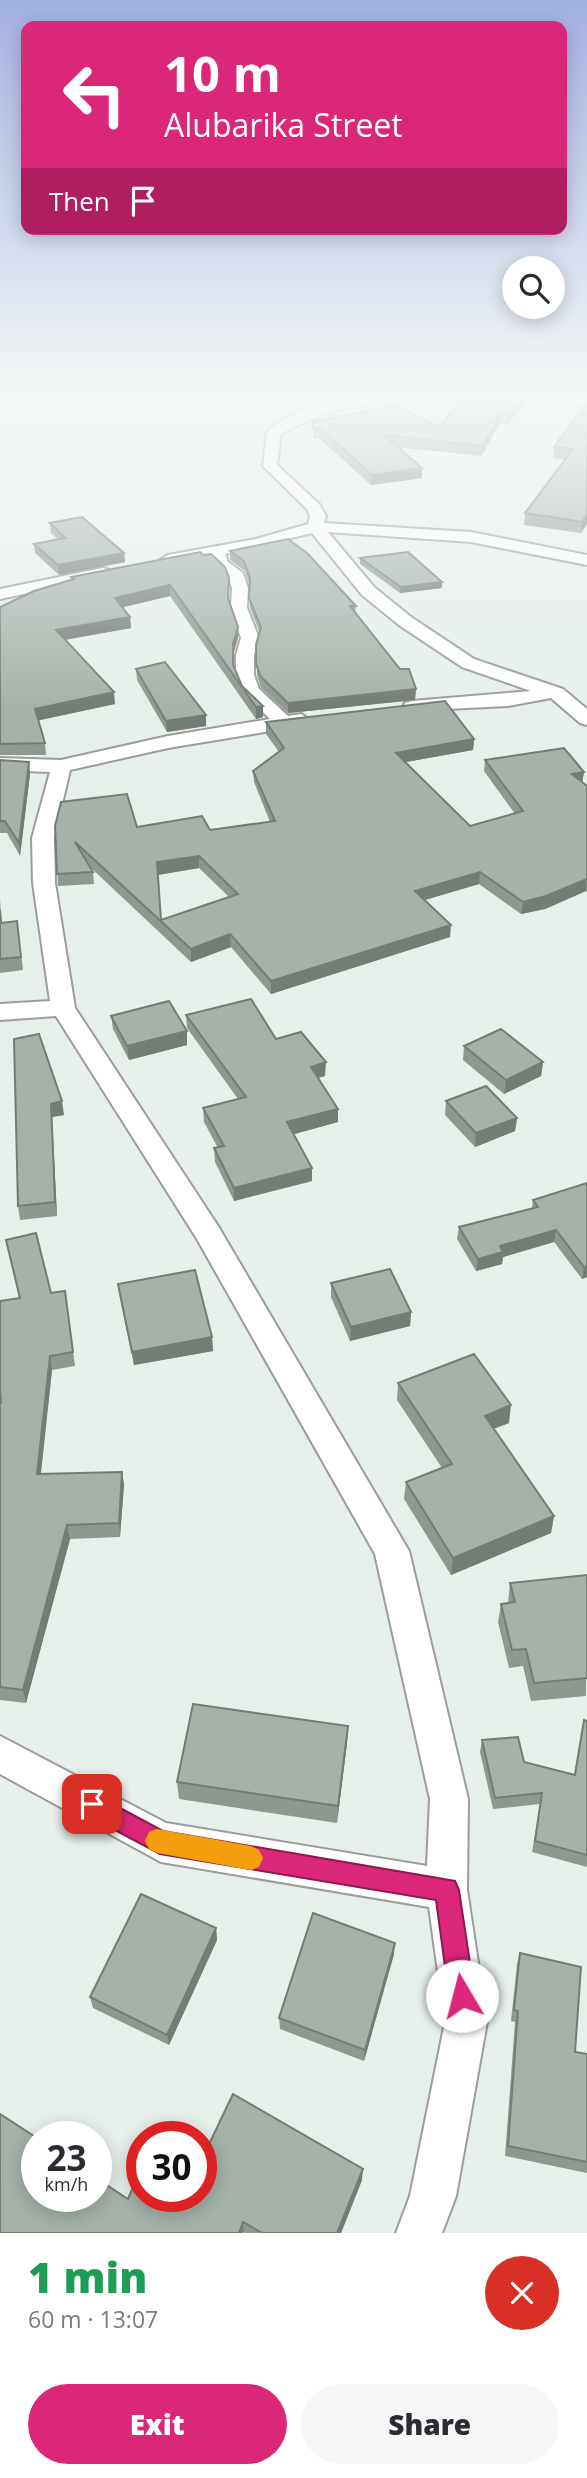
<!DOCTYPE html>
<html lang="en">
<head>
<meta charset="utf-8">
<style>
  body { margin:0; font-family:"Open Sans",sans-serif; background:#f7f7f7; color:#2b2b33; height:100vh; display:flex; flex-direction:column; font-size:26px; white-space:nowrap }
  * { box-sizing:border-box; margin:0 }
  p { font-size:23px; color:#7c7c81 }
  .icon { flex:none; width:38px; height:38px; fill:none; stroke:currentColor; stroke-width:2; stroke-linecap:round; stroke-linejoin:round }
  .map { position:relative; height:2233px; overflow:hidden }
  .panel { display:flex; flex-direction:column; background:#fff; flex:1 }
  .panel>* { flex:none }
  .guide { position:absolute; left:21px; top:21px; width:546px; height:214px; border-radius:14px; box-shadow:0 4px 18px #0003; background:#db2777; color:#fff; overflow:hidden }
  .fabs { position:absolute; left:502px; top:256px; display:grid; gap:14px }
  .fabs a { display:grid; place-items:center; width:63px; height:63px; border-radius:50%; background:#fff; box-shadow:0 4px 18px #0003; font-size:35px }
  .speed { position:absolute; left:21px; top:2121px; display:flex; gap:14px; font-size:35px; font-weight:700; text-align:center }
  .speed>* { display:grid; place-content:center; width:91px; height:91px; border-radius:50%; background:#fff; box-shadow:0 4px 18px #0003; line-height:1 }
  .speed small { font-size:18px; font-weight:400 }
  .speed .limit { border:10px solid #d22; background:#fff; color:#111 }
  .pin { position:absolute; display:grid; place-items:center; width:60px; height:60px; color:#fff; margin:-30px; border-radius:14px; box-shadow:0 4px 10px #0006 }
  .me { position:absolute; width:77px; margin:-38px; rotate:352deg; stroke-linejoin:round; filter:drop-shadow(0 0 5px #0008) }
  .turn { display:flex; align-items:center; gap:24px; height:147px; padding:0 28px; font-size:32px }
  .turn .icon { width:91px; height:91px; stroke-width:2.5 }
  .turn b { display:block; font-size:49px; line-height:60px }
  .then { display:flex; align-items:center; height:66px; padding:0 28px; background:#0003; gap:14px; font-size:26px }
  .round { display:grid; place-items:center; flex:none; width:74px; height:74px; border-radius:37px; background:#f7f7f7 }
  .head { display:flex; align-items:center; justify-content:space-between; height:119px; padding:0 28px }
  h1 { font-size:42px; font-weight:800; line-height:52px; color:#1e9e55 }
  .primary-button { display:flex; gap:14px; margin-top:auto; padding:14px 28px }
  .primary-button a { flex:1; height:80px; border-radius:42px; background:#db2777; color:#fff; font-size:28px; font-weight:800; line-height:80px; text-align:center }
  .primary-button a+a { background:#f7f7f7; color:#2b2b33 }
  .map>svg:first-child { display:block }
</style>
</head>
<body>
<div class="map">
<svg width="587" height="2233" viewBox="0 0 587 2233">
  <rect width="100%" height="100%" fill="#e6efea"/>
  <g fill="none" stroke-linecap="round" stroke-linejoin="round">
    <defs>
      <g id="minor">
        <path d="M368,395h173l46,3v8c-103,-6 -213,-24 -306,28l-4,31 42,39 7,12 -2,7 147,9 116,23v10l-116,-23 -143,-10 46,55 37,30 63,42 89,30 24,20v16l-7,-2 -29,-25 -43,8 -103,5 -2,-4 2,-4 7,-2 119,-10 -69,-24 -63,-42 -37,-30 -50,-62 -87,21 3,8 15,11 5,15 -1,20 12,30 -5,17v20l5,14 29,27 13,-2 9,6 -9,6 -133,22 -98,22 -16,68 1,45 20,125 143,218 191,325 59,248 -1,91 20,132 -31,174 -14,37h-46l14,-37 35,-174 -16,-115 -268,-45 -161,-88v-38l166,87 261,43 3,-67 -55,-245 -178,-315 -141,-223 -56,4v-16l50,-3 -17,-118 -1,-45 18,-66 -50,-2v-12l61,2 107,-24 102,-17 -28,-28 -6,-16v-20l5,-17 -10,-30 1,-20 -4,-12 -12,-8 -6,-11 -42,8 -8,-5 8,-5 88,-16 52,-15 2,-8 -3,-7 -44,-43 4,-34c25,-24 69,-32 101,-37z"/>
        <polygon points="103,568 109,570 111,573 109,576 0,599 0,589"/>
      </g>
    </defs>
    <use href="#minor" stroke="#9c9c9c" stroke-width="4"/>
    <use href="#minor" fill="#fff" fill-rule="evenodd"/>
  </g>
  <g fill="#8e9891" fill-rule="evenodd">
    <polygon points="523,404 508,424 500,423 481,456 397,447 422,478 371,485 320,439 313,438 313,422 439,427"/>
    <polygon points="587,404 587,524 581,533 524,525 525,513 565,460 553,458 554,447"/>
    <polygon points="50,523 124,553 125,562 59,575 35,553 34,544 58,539 51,533"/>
    <polygon points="230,551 356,606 355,613 416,689 415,700 288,713 261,688 257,675 256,645 260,633 250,608 250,586 245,571 230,560"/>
    <polygon points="203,555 229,578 229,600 238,627 238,638 233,655 233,665 242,686 263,717 256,719 170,596 122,607 130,617 131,628 65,640 115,704 38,720 45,743 46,755 0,755 0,607 71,580 71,577"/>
    <polygon points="360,558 442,588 400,593 360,564"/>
    <polygon points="136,669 206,726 167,732 137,680"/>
    <path d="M266,722l208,17 -1,11 -67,12 64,64 45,-12 -31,-43 1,-11 99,12 -2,10 5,4v106l-1,-1 -41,18 -24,5 -42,-30 -54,16 25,37 -179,57 -40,-47 -40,15 -102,-96 4,6 1,12 -36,2 -3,-60 82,1 73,3 60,-8 -16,-40 -1,-11 26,-19 -13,-18zM199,868l30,29 -68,23 -3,-45z"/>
    <polygon points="0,760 30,774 20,856 7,833 0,833"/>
    <polygon points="0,900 2,923 17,921 23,970 0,973"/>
    <polygon points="186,1015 276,1039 325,1076 318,1078 338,1122 294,1134 312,1181 234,1201 215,1162 214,1148 218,1148 204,1122 203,1108 238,1099 187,1028"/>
    <polygon points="111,1016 187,1031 187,1045 129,1060 113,1029"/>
    <polygon points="14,1039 64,1115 52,1117 57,1216 20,1220 18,1206"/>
    <polygon points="464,1046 543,1062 541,1076 504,1094 463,1060"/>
    <polygon points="446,1101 517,1118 515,1131 475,1147 445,1115"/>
    <polygon points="587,1183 587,1277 582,1279 554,1242 503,1257 502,1264 476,1271 457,1239 459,1227 532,1208 533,1200"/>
    <polygon points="6,1240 51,1293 65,1291 75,1366 52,1370 41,1474 122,1472 124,1485 120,1537 70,1539 26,1703 0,1700 0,1403 1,1403 19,1298"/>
    <polygon points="331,1283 411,1312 410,1326 350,1341 331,1297"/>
    <polygon points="118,1284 212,1337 213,1351 134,1365 120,1298"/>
    <polygon points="398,1383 509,1423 493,1429 554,1516 551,1533 451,1575 404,1499 406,1482 442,1468 397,1400"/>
    <polygon points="587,1575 586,1696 531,1701 523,1666 509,1668 498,1622 501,1604 508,1603 510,1583"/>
    <polygon points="584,1720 587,1721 587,1867 532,1852 540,1804 493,1809 480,1752 482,1740 524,1762 574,1775"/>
    <polygon points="348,1726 347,1743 337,1823 179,1799 177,1782"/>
    <polygon points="216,1928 217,1940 169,2045 93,2008 90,1997"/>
    <polygon points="520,1953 575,2052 587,2054 587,2173 505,2156 515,2022 511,2021 517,1964"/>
    <polygon points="394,1954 364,2061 280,2029 279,2018"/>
    <polygon points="362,2180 341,2233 246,2233 128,2199 179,2209"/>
  </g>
  <g fill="#747c76">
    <polygon points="524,395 523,404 508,424 509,414"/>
    <polygon points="501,413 500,423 481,456 482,446"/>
    <polygon points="422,468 422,478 371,485 372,475"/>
    <polygon points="587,515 587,524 581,533 582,522"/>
    <polygon points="124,553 125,562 59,575 58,565"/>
    <polygon points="442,582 442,588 400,593 401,587"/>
    <polygon points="170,585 170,596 116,609 115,598"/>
    <polygon points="130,617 131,628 57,641 56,630"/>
    <polygon points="238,627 238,638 233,655 233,644"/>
    <polygon points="416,689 415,700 288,713 288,703"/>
    <polygon points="114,692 115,704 36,721 35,709"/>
    <polygon points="263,706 263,717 256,719 256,707"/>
    <polygon points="206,715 206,726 167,732 166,721"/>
    <polygon points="474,739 473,750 395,764 396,753"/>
    <polygon points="29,762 30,774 20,856 19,843"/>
    <polygon points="584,772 582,784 572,774"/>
    <polygon points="199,856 199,868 157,875 157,862"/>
    <polygon points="480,872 479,884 414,903 415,891"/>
    <polygon points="587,879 586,891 545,909 521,914 523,902"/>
    <polygon points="451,925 450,937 271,994 271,981"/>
    <polygon points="230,934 231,947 191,962 191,949"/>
    <polygon points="187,1031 187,1045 129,1060 127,1046"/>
    <polygon points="326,1062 325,1076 311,1080 311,1067"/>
    <polygon points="543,1062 541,1076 504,1094 506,1080"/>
    <polygon points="62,1101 64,1115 52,1117 57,1216 55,1202 51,1104"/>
    <polygon points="338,1109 338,1122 287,1136 287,1122"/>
    <polygon points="517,1118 515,1131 475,1147 476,1133"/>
    <polygon points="312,1168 312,1181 234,1201 234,1188"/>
    <polygon points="556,1230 554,1242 503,1257 502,1264 476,1271 478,1259 500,1246"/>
    <polygon points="587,1266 587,1277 582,1279 584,1267"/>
    <polygon points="411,1312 410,1326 350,1341 351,1327"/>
    <polygon points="212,1337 213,1351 134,1365 132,1352"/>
    <polygon points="50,1356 52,1370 39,1488 37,1474"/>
    <polygon points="511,1405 509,1423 482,1433 485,1416"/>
    <polygon points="122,1472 124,1485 120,1537 119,1523"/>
    <polygon points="554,1516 551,1533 451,1575 453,1558"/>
    <polygon points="67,1525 70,1539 26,1703 23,1690"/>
    <polygon points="348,1726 347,1743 337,1823 338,1806"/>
    <polygon points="216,1928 217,1940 169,2045 167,2035"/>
    <polygon points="395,1943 394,1954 364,2061 365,2050"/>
    <polygon points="363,2169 362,2180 341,2233 337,2233"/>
    <polygon points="243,2222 244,2232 243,2233 239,2233"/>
  </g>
  <g fill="#a5b1a9" stroke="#747c76" stroke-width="2" fill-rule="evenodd">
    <polygon points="465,395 523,395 509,414 501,413 482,446 384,435 422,468 372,475 321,429 313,428 313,422 396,405 439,427"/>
    <polygon points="587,404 587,515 582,522 525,513 573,449 554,447"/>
    <polygon points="82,517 124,553 58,565 34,544 65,538 50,523"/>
    <polygon points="288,539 307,553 356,606 350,606 400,669 409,669 416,689 288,703 261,677 256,664 256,645 261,627 249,598 250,578 244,561 230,551"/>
    <polygon points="200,552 203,555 211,554 225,567 229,578 228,598 238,627 233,644 233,665 242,686 263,706 256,707 170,585 115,598 130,617 56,630 114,692 35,709 45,743 0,744 0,607 34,591 74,579 71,577"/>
    <polygon points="408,552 442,582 401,587 360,558"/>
    <polygon points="165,662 206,715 166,721 136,669"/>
    <path d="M445,701l29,38 -78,14 74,73 53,-15 -38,-51 79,-12 20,24 -12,2 15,12v93l-41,17 -23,6 -43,-30 -65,19 36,34 -180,56 -41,-47 -39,15 -116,-107 18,30 -36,2 -2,-48 6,-24 66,-8 10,33 65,-11 8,14 65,-9 -22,-50 31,-23 -18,-26zM199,856l39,38 -77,26 -4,-58z"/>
    <polygon points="0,760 29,762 19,843 5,821 0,821"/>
    <polygon points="0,910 1,923 17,921 21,957 0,959"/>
    <polygon points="251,999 276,1039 301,1032 326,1062 311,1067 338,1109 287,1122 312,1168 234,1188 214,1148 224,1146 203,1108 246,1097 186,1015"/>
    <polygon points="169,1001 187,1031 127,1046 111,1016"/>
    <polygon points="501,1029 543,1062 506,1080 464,1046"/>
    <polygon points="39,1034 62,1101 51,1104 55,1202 18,1206 14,1039"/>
    <polygon points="486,1086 517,1118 476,1133 446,1101"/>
    <polygon points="587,1183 587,1266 584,1267 556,1230 500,1246 503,1252 478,1259 459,1227 538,1207 533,1200"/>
    <polygon points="36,1233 51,1293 65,1291 73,1352 50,1356 37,1474 122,1472 119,1523 67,1525 23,1690 0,1687 0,1403 1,1403 0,1387 0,1301 20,1298 6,1240"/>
    <polygon points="390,1269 411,1312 351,1327 331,1283"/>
    <polygon points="195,1270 212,1337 132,1352 118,1284"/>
    <polygon points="474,1354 511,1405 485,1416 554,1516 453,1558 406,1482 452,1464 398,1383"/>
    <polygon points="587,1575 587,1678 534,1683 526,1649 512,1650 501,1604 515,1602 510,1583"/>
    <polygon points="193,1704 348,1726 338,1806 177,1782"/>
    <polygon points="584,1720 587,1721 587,1855 535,1841 542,1793 495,1798 482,1740 518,1737 524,1762 575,1775"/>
    <polygon points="141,1894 216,1928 167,2035 90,1997"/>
    <polygon points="313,1913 395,1943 365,2050 279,2018"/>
    <polygon points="520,1953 581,1967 575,2052 587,2054 587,2162 508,2146 518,2011 514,2010"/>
    <polygon points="233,2094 363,2169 337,2233 262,2233 243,2222 239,2233 0,2233 0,2114 37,2138 37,2196 96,2196 96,2178 128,2199 133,2187 142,2191 142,2196 152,2196 179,2209 185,2196 201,2196 201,2161"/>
  </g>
  <linearGradient id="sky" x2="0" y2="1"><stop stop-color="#a2b0e1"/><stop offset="0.56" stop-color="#f4f8f6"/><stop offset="1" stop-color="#f4f8f6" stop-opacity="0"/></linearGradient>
  <rect width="587" height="708" fill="url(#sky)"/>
  <polygon fill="#db2777" stroke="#8e194d" stroke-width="2" points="92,1793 163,1831 455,1881 459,1890 475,1996 471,2005 462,2009 453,2005 449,1996 436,1900 160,1854 83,1813 80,1804 83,1796"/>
  <polygon fill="#f59e0b" points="157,1829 251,1846 259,1850 263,1858 259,1867 251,1870 157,1853 149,1849 145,1841 149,1832"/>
</svg>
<div class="fabs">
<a><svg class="icon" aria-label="search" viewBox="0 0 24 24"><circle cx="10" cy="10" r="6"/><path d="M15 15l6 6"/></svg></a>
</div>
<div class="speed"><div>23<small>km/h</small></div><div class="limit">30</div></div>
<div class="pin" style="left:92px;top:1804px;background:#d93025"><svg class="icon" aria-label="arrive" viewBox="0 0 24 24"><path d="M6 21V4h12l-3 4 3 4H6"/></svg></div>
<svg class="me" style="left:462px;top:1996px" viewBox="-20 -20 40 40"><circle r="19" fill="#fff"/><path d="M0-13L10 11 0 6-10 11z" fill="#db2777"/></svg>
<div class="guide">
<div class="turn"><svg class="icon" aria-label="left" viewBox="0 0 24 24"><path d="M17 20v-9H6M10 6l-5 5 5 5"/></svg><div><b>10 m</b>Alubarika Street</div></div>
<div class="then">Then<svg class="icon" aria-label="arrive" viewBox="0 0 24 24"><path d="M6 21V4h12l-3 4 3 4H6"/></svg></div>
</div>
</div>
<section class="panel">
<div class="head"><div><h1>1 min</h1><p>60 m · 13:07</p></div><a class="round" style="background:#d93025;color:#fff"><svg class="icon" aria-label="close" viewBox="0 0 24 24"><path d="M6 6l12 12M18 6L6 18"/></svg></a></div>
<div class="primary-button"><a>Exit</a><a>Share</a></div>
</section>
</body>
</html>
